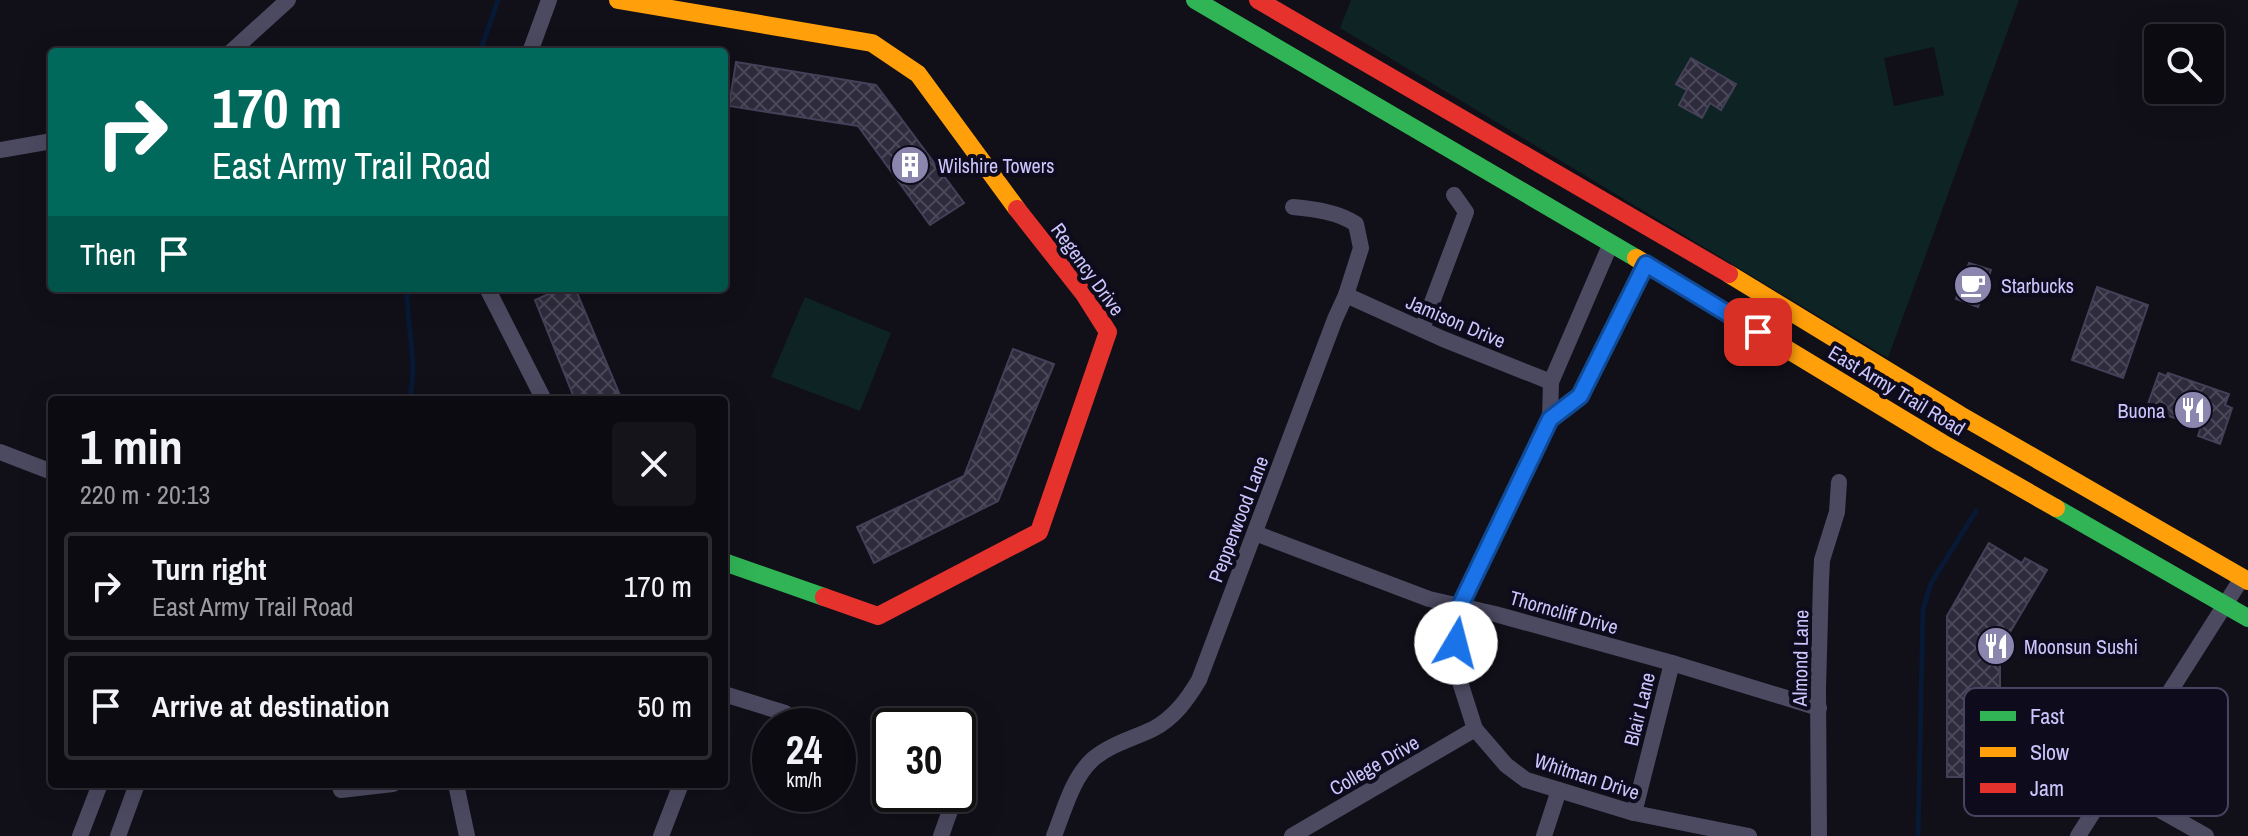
<!DOCTYPE html>
<html lang="en">
<head>
<meta charset="utf-8">
<style>
  body { margin:0; font-family:"Archivo Narrow",sans-serif; background:#16141b; color:#f1f3f6; height:100vh; display:flex; flex-direction:column; font-size:30px; white-space:nowrap }
  * { box-sizing:border-box; margin:0 }
  p { font-size:26px; color:#9a9b9f }
  .icon { flex:none; width:44px; height:44px; fill:none; stroke:currentColor; stroke-width:2; stroke-linecap:round; stroke-linejoin:round }
  .map { position:relative; flex:1; overflow:hidden }
  .side { position:absolute; left:48px; top:396px; width:680px; height:392px; display:flex; flex-direction:column; background:#0d0b12; border-radius:8px; box-shadow:0 8px 32px #0002,0 0 0 2px #2d2b32 }
  .side>* { flex:none }
  .banner { position:absolute; left:48px; top:48px; width:680px; height:244px; border-radius:8px; box-shadow:0 8px 32px #0002,0 0 0 2px #2d2b32; background:#00695c; color:#fff; overflow:hidden }
  .controls { position:absolute; left:2144px; top:24px; display:grid; gap:16px }
  .controls a { display:grid; place-items:center; width:80px; height:80px; border-radius:8px; background:#0d0b12; box-shadow:0 8px 32px #0002,0 0 0 2px #2d2b32; font-size:40px }
  .speed { position:absolute; left:752px; top:708px; display:flex; gap:16px; font-size:40px; font-weight:700; text-align:center }
  .speed>* { display:grid; place-content:center; width:104px; height:104px; border-radius:50%; background:#0d0b12; box-shadow:0 8px 32px #0002,0 0 0 2px #2d2b32; line-height:1 }
  .speed small { font-size:20px; font-weight:400 }
  .speed .limit { border:4px solid #111; border-radius:12px; background:#fff; color:#111 }
  .pin { position:absolute; display:grid; place-items:center; width:68px; height:68px; color:#fff; margin:-34px; border-radius:16px; box-shadow:0 4px 12px #0006 }
  .me { position:absolute; width:88px; margin:-44px; rotate:8deg; stroke-linejoin:round; filter:drop-shadow(0 0 6px #0008) }
  .turn { display:flex; align-items:center; gap:28px; height:168px; padding:0 32px; font-size:36px }
  .turn .icon { width:104px; height:104px; stroke-width:2.5 }
  .turn b { display:block; font-size:56px; line-height:68px }
  .then { display:flex; align-items:center; height:76px; padding:0 32px; background:#0003; gap:16px; font-size:30px }
  .round { display:grid; place-items:center; flex:none; width:84px; height:84px; border-radius:8px; background:#16141b }
  .headline { display:flex; align-items:center; justify-content:space-between; height:136px; padding:0 32px }
  h1 { font-size:48px; font-weight:700; line-height:60px }
  ul { padding:0; list-style:none }
  li { display:flex; align-items:center; gap:24px; height:108px; margin:0 16px 12px; padding:0 16px; border:4px solid #2d2b32; border-radius:8px }
  li div { flex:1 }
  li b { display:block; font-size:30px }
  li em { font-style:normal }
  .map>svg:first-child { display:block }
</style>
</head>
<body>
<div class="map">
<svg width="2248" height="836" viewBox="0 0 2248 836">
  <defs>
    <pattern id="building-cross-hatch" width="8" height="8" patternUnits="userSpaceOnUse" patternTransform="scale(2)"><rect width="8" height="8" fill="#2e2b3c"/><path d="M0 0l8 8M0 8l8-8" fill="none" stroke="#4b4859"/></pattern>
  </defs>
  <rect width="100%" height="100%" fill="#110f18"/>
  <g fill="#0e2323" fill-rule="evenodd">
    <path d="M1351,0h668l-131,358 -548,-330zM1934,47l10,48 -50,11 -10,-48zM1691,58l45,26 -14,26 -12,-7 -8,14 -15,-27 -11,-7z"/>
    <polygon points="805,297 891,333 860,411 771,377"/>
  </g>
  <g fill="none" stroke-linecap="round" stroke-linejoin="round">
    <g stroke="#081936" stroke-width="5">
      <polyline points="480,52 498,0"/>
      <path d="M407,288c-1,36 12,77 2,112"/>
      <polyline points="1918,836 1923,610 1931,583 1976,511"/>
    </g>
  </g>
  <g fill="url(#building-cross-hatch)" stroke="#444058" stroke-width="2">
    <polygon points="1691,58 1736,84 1721,110 1710,103 1702,118 1679,105 1687,90 1676,84"/>
    <polygon points="736,62 876,85 964,203 930,225 858,126 729,106"/>
    <polygon points="1969,263 1991,270 1978,307 1956,299"/>
    <polygon points="2097,287 2148,305 2123,378 2072,360"/>
    <polygon points="562,288 575,288 622,400 575,400 535,300"/>
    <polygon points="1013,349 1054,364 998,501 874,563 857,527 964,476"/>
    <polygon points="2159,373 2166,376 2168,373 2229,394 2225,405 2232,408 2220,444 2198,436 2201,427 2154,411 2156,407 2148,404"/>
    <polygon points="1989,543 2022,563 2025,558 2047,570 2010,632 2000,633 2000,695 2009,696 2009,782 1986,782 1986,777 1947,777 1947,616"/>
  </g>
  <g fill="none" stroke-linecap="round" stroke-linejoin="round">
    <g stroke="#4b4a61" stroke-width="16">
      <polyline points="231,52 288,0"/>
      <polyline points="530,52 549,0"/>
      <polyline points="0,150 52,141"/>
      <polyline points="1611,243 1551,382 1550,419 1460,606 1456,643 1460,682 1475,729 1506,765 1526,780 1634,813 1749,836"/>
      <polyline points="487,288 544,400"/>
      <polyline points="1346,295 1443,339 1551,382"/>
      <polyline points="1422,329 1466,212 1454,195"/>
      <polyline points="1550,419 1580,396 1646,264"/>
      <polyline points="0,452 52,472"/>
      <polyline points="1255,533 1429,599 1495,614 1672,663 1819,708"/>
      <polyline points="724,694 785,713"/>
      <polyline points="878,747 890,751"/>
      <polyline points="958,778 962,779 958,790"/>
      <polyline points="2112,783 2206,836"/>
      <polyline points="339,784 341,790 393,784"/>
      <polyline points="456,784 467,836"/>
      <polyline points="1634,813 1672,663"/>
      <polyline points="80,836 100,784"/>
      <polyline points="118,836 137,784"/>
      <polyline points="661,836 681,784"/>
      <polyline points="941,836 956,794"/>
      <path d="M1054,836c10,-25 18,-58 39,-77 18,-15 39,-20 60,-30 21,-11 34,-29 46,-49l136,-361 11,-24 15,-47 -5,-24c-18,-12 -42,-15 -63,-17"/>
      <polyline points="1292,836 1475,729"/>
      <polyline points="1544,836 1559,790"/>
      <polyline points="1819,836 1818,688 1821,581 1822,560 1837,512 1839,482"/>
      <polyline points="2078,836 2242,578"/>
    </g>
    <g stroke="#30b455" stroke-width="18">
      <polyline points="1195,0 1636,258"/>
      <polyline points="2056,508 2248,618"/>
      <polyline points="724,562 824,597"/>
    </g>
    <g stroke="#ff9f0a" stroke-width="18">
      <polyline points="618,0 872,43 918,74 1017,209"/>
      <polyline points="1636,258 1942,443 2056,508"/>
      <polyline points="1729,274 1960,415 2248,581"/>
    </g>
    <g stroke="#e5322d" stroke-width="18">
      <polyline points="1258,0 1729,274"/>
      <polyline points="824,597 878,616 1039,532 1108,332 1084,294 1017,209"/>
    </g>
  </g>
  <g fill="none" stroke-linecap="round" stroke-linejoin="round">
    <defs>
      <polyline id="route" points="1456,643 1460,606 1550,419 1580,396 1646,264 1758,332"/>
    </defs>
    <use href="#route" stroke="#114b97" stroke-width="20"/>
    <use href="#route" stroke="#1a73e8" stroke-width="14"/>
  </g>
  <defs>
    <symbol id="building-disc" viewBox="-11 -11 22 22"><circle r="9.5" fill="#8b86ae" stroke="#0e0b1c"/><path d="M-4-6H4V6H1V3H-1V6H-4ZM-2.5-4.3h1.7v1.8h-1.7ZM.8-4.3h1.7v1.8H.8ZM-2.5-1h1.7V.8h-1.7ZM.8-1h1.7V.8H.8Z" fill="#fff"/></symbol>
    <symbol id="cafe-disc" viewBox="-11 -11 22 22"><circle r="9.5" fill="#8b86ae" stroke="#0e0b1c"/><path d="M-5.5-4.5H6V0H3Q3 3.5 0 3.5H-2.5Q-5.5 3.5-5.5 0ZM3-3.2v2h1.7v-2ZM-6 4.5H4V6H-6Z" fill="#fff"/></symbol>
    <symbol id="restaurant-disc" viewBox="-11 -11 22 22"><circle r="9.5" fill="#8b86ae" stroke="#0e0b1c"/><path d="M-5-6h1v4h1v-4h1v4h1v-4h1v5L-1.5 .5V6h-2V.5L-5-1ZM5-6V6H3V1.5H1.5Q1.5-4 5-6Z" fill="#fff"/></symbol>
  </defs>
  <g fill-rule="evenodd">
    <use href="#building-disc" x="888" y="143" width="44" height="44"/>
    <use href="#cafe-disc" x="1951" y="263" width="44" height="44"/>
    <use href="#restaurant-disc" x="2171" y="388" width="44" height="44"/>
    <use href="#restaurant-disc" x="1974" y="624" width="44" height="44"/>
  </g>
  <g text-anchor="middle" dominant-baseline="central" stroke-width="8" stroke-linejoin="round" paint-order="stroke">
    <g font-size="20" fill="#ccc6ff" stroke="#0e0b1c" text-anchor="start">
      <text x="938" y="165">Wilshire Towers</text>
      <text x="2001" y="285">Starbucks</text>
      <text x="2165" y="410" text-anchor="end">Buona</text>
      <text x="2024" y="646">Moonsun Sushi</text>
    </g>
    <g font-size="20" fill="#ccc6ff" stroke="#0e0b1c">
      <text transform="translate(1088 269) rotate(54)">Regency Drive</text>
      <text transform="translate(1456 321) rotate(23)">Jamison Drive</text>
      <text transform="translate(1897 390) rotate(31)">East Army Trail Road</text>
      <text transform="translate(1238 519) rotate(-69)">Pepperwood Lane</text>
      <text transform="translate(1564 612) rotate(16)">Thorncliff Drive</text>
      <text transform="translate(1800 658) rotate(-89)">Almond Lane</text>
      <text transform="translate(1639 709) rotate(-76)">Blair Lane</text>
      <text transform="translate(1374 765) rotate(-30)">College Drive</text>
      <text transform="translate(1587 776) rotate(18)">Whitman Drive</text>
    </g>
  </g>
  <rect x="1964" y="688" width="264" height="128" rx="12" fill="#0e0b1c" stroke="#474360" stroke-width="2"/>
  <rect x="1980" y="711" width="36" height="10" fill="#30b455"/>
  <rect x="1980" y="747" width="36" height="10" fill="#ff9f0a"/>
  <rect x="1980" y="783" width="36" height="10" fill="#e5322d"/>
  <g font-size="22" fill="#ccc6ff">
    <text x="2030" y="724">Fast</text>
    <text x="2030" y="760">Slow</text>
    <text x="2030" y="796">Jam</text>
  </g>
</svg>
<div class="controls">
<a><svg class="icon" aria-label="search" viewBox="0 0 24 24"><circle cx="10" cy="10" r="6"/><path d="M15 15l6 6"/></svg></a>
</div>
<div class="speed"><div>24<small>km/h</small></div><div class="limit">30</div></div>
<div class="pin" style="left:1758px;top:332px;background:#d93025"><svg class="icon" aria-label="arrive" viewBox="0 0 24 24"><path d="M6 21V4h12l-3 4 3 4H6"/></svg></div>
<svg class="me" style="left:1456px;top:643px" viewBox="-20 -20 40 40"><circle r="19" fill="#fff"/><path d="M0-13L10 11 0 6-10 11z" fill="#1a73e8"/></svg>
<div class="banner">
<div class="turn"><svg class="icon" aria-label="right" viewBox="0 0 24 24"><path d="M7 20v-9h11M14 6l5 5-5 5"/></svg><div><b>170 m</b>East Army Trail Road</div></div>
<div class="then">Then<svg class="icon" aria-label="arrive" viewBox="0 0 24 24"><path d="M6 21V4h12l-3 4 3 4H6"/></svg></div>
</div>
<section class="side">
<div class="headline"><div><h1>1 min</h1><p>220 m · 20:13</p></div><a class="round"><svg class="icon" aria-label="close" viewBox="0 0 24 24"><path d="M6 6l12 12M18 6L6 18"/></svg></a></div>
<ul>
<li><svg class="icon" aria-label="right" viewBox="0 0 24 24"><path d="M7 20v-9h11M14 6l5 5-5 5"/></svg><div><b>Turn right</b><p>East Army Trail Road</p></div><em>170 m</em></li>
<li><svg class="icon" aria-label="arrive" viewBox="0 0 24 24"><path d="M6 21V4h12l-3 4 3 4H6"/></svg><div><b>Arrive at destination</b></div><em>50 m</em></li>
</ul>
</section>
</div>
</body>
</html>
